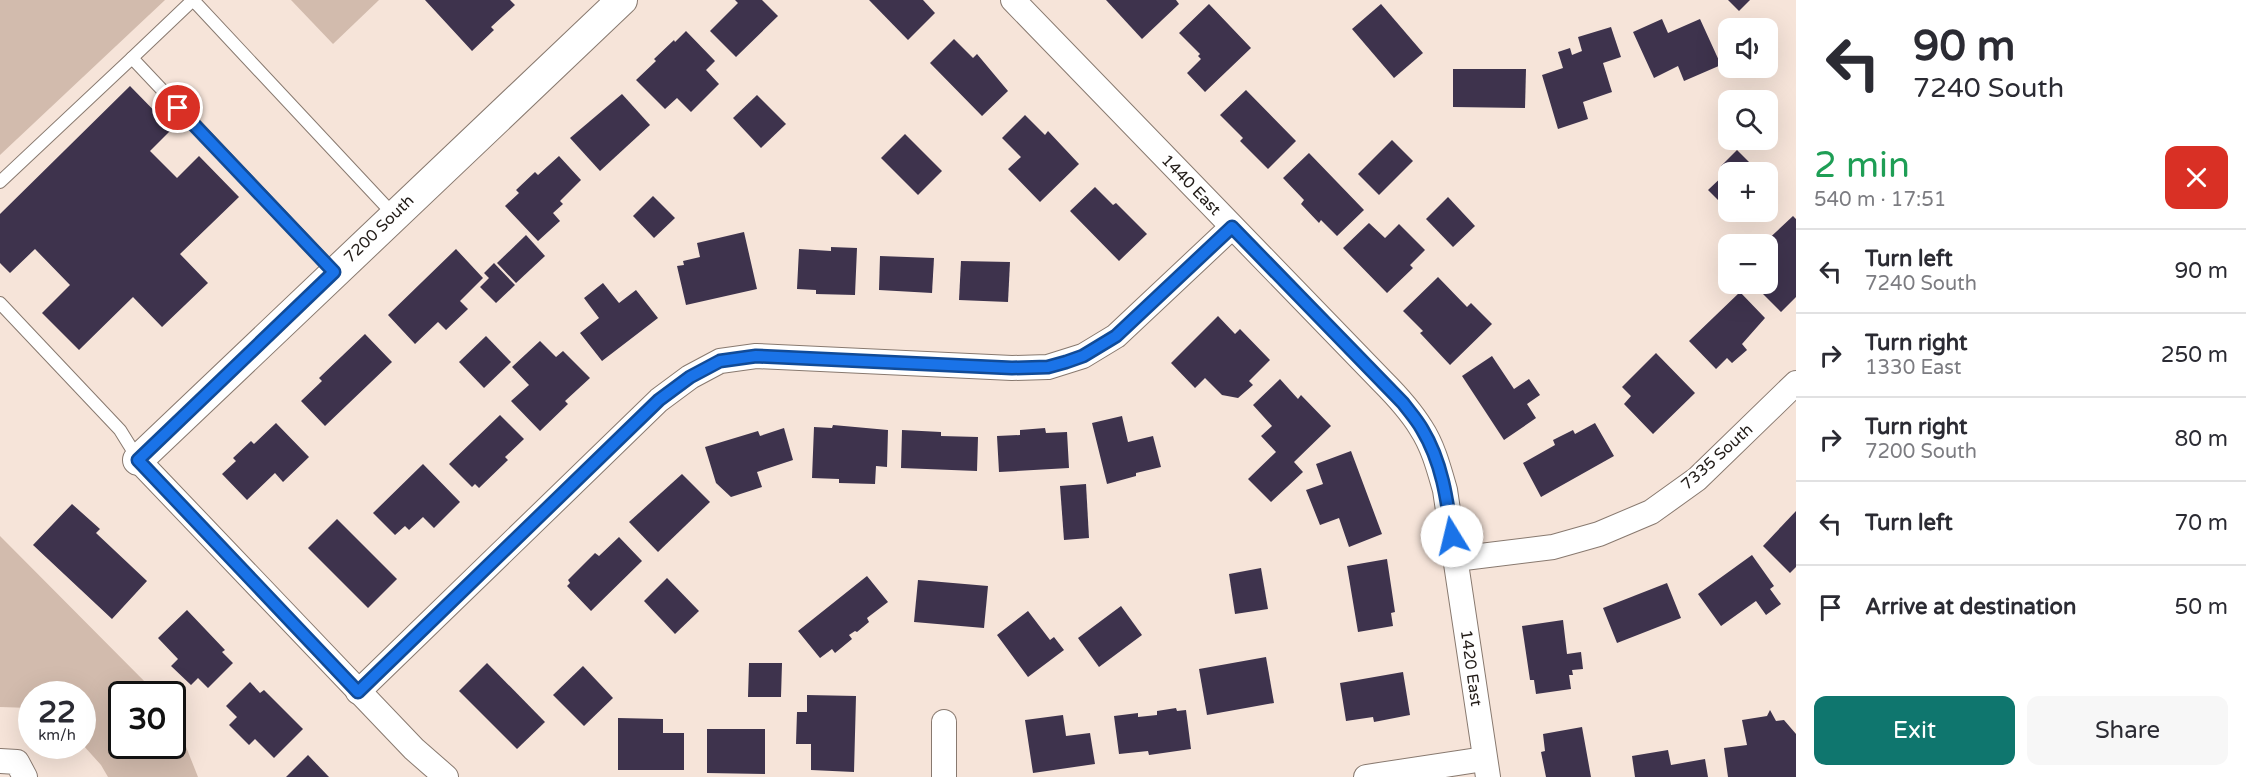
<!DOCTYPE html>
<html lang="en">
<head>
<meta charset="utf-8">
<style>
  body { margin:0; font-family:"Varela Round",sans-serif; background:#f7f7f7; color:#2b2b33; height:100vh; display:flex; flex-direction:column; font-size:22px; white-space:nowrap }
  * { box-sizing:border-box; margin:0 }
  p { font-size:20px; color:#7c7c81 }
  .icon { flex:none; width:33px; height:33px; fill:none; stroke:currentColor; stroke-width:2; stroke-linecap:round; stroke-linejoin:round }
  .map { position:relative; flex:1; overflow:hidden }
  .sheet { display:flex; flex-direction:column; background:#fff; width:450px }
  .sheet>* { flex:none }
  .banner { background:#fff; color:#2b2b33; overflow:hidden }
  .fabs { position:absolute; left:1718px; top:18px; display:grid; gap:12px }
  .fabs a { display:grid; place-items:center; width:60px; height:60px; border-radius:12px; background:#fff; box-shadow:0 6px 24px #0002; font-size:30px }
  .speed { position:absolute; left:18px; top:681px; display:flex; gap:12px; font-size:30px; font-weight:700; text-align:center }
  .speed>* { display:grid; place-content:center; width:78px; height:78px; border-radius:50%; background:#fff; box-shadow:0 6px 24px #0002; line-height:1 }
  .speed small { font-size:15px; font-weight:400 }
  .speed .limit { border:3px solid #111; border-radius:9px; background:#fff; color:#111 }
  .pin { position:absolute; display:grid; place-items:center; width:51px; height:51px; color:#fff; margin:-26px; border:3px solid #fff; border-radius:50%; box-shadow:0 2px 6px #0007 }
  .me { position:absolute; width:66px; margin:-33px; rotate:351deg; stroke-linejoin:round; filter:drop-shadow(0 0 4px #0008) }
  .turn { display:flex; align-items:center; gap:21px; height:126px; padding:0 18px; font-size:27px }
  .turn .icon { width:78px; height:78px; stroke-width:2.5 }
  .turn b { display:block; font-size:42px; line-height:51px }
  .round { display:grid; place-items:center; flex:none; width:63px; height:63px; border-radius:12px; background:#f7f7f7 }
  .head { display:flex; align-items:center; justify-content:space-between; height:102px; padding:0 18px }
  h1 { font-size:36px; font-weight:600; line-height:45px; color:#1e9e55 }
  .cta { display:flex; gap:12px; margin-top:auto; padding:12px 18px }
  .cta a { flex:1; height:69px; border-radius:12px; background:#0f766e; color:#fff; font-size:24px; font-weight:600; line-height:69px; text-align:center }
  .cta a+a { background:#f7f7f7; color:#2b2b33 }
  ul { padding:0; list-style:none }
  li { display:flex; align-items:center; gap:18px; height:84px; padding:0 18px; border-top:2px solid #e1e1e2 }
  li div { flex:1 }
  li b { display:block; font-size:22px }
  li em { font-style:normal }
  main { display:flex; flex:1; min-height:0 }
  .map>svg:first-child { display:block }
</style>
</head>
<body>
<main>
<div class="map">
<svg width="1796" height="777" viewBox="0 0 1796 777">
  <rect width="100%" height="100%" fill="#f6e4d9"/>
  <g fill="#d2bbad">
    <polygon points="0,0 165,0 0,155"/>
    <polygon points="291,0 379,0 333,44"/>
    <polygon points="0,536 157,694 122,694 122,746 172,746 173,714 198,777 108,777 101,765 83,745 82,694 32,694 31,708 0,707"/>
  </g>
  <g fill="#3e334d">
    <polygon points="425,0 510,0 515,5 491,27 494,30 472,51"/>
    <polygon points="735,0 762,0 778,16 736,57 710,31 738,3"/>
    <polygon points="869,0 923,0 935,13 908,40"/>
    <polygon points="1106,0 1176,0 1179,4 1142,39"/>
    <polygon points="1728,0 1750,0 1739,11"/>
    <polygon points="1209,4 1251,48 1205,92 1187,73 1201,59 1198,56 1200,54 1179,33"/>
    <polygon points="1381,4 1423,53 1394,78 1352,29"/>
    <polygon points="1662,19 1668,33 1700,19 1721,65 1684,81 1678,66 1654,78 1633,32"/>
    <polygon points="1611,27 1621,57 1603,63 1612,92 1583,102 1588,119 1558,129 1542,75 1563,68 1558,52 1570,48 1572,55 1582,51 1578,37"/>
    <polygon points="686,31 715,61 706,70 719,84 691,112 677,98 665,109 636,80 656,61 654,59 674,40 675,42"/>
    <polygon points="954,39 973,58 977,54 1008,91 982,116 930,63"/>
    <polygon points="1453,69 1526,69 1525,108 1453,107"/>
    <polygon points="130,86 172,129 150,151 177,178 199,156 239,197 180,254 208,283 162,327 133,297 79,350 42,313 70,285 35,249 10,273 0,263 0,214"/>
    <polygon points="1246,90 1296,141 1268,169 1240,141 1243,138 1220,115"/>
    <polygon points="622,94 650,125 600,171 570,138"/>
    <polygon points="757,95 786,124 761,148 733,118"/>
    <polygon points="1025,115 1045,135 1048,131 1079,164 1040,202 1008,169 1021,157 1002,138"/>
    <polygon points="905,134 942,171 918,195 881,158"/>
    <polygon points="1392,140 1413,161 1379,195 1358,174"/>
    <polygon points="1737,150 1759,172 1728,172 1728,202 1724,206 1708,190 1727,172 1721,166"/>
    <polygon points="1309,153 1364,210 1337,236 1321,220 1319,223 1301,204 1304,200 1283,178"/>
    <polygon points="559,156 581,180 560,201 563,204 553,213 560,221 538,241 505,206 519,193 516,190 535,172 538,175"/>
    <polygon points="1095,187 1113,205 1116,203 1147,234 1119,261 1070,211"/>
    <polygon points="653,196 675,218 654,238 633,216"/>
    <polygon points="1448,197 1475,226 1453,247 1426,219"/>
    <polygon points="1793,216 1796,219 1796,297 1781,312 1753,284 1767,284 1767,244 1763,244"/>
    <polygon points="1369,223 1385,238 1399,224 1425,250 1410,265 1413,268 1387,293 1343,248"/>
    <polygon points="744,232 757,289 686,305 677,266 684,265 683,261 700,257 697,243"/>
    <polygon points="526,235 545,256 516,283 497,263"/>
    <polygon points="831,247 857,248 855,295 816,294 816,290 797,289 799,249 831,251"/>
    <polygon points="456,249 483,278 460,301 468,309 446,330 438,322 415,344 388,315"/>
    <polygon points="880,256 934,258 932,293 879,290"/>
    <polygon points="961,261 1010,262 1008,302 959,300"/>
    <polygon points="494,263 515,285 496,303 480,287 489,278 484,273"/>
    <polygon points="1438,277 1467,307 1471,303 1492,324 1450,365 1420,333 1423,331 1403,311"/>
    <polygon points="603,283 619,303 636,290 658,318 602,361 580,333 599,318 584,298"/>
    <polygon points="1740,292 1765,318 1742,344 1747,350 1732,363 1727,358 1716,369 1689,341"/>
    <polygon points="1218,316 1235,334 1240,329 1270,360 1249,381 1253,385 1238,398 1222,395 1205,378 1195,388 1171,363"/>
    <polygon points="365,334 392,362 325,426 301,401 322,381 319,378"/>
    <polygon points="486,336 511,362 484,388 459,362"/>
    <polygon points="540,341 556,357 563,351 590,378 565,401 568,404 540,431 511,401 529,385 512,367"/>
    <polygon points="1656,353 1695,393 1653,434 1624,404 1631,396 1622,387"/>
    <polygon points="1492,356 1514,389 1529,379 1540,395 1527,404 1536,418 1504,440 1462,376"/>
    <polygon points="1280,379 1298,399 1301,395 1331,426 1294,462 1303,472 1271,502 1248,479 1276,452 1261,436 1272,426 1253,405"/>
    <polygon points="500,415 524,439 505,457 508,460 479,488 475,484 472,487 449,464"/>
    <polygon points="1122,416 1128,442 1153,436 1161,467 1136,473 1136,476 1107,484 1092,423"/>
    <polygon points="276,423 309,457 283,482 275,473 247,500 222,474 236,461 233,458 251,441 254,444"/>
    <polygon points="1595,423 1614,456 1541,497 1523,463 1555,445 1553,440 1573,430 1575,434"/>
    <polygon points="833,425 888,430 887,467 876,466 875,484 839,483 839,479 812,478 814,427 832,428"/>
    <polygon points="784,428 793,460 757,472 762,487 731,497 716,483 705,447 758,431 760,436"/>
    <polygon points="1045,428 1046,433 1067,432 1069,468 999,472 997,436 1020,435 1020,430"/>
    <polygon points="902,430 941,432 941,436 978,437 977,471 901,468"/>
    <polygon points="1351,451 1382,534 1349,547 1339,518 1320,525 1306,490 1323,484 1316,464"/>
    <polygon points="423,464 460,502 434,528 423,517 409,530 405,526 395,535 373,513"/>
    <polygon points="682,474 710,502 658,552 629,522"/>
    <polygon points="1086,484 1089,538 1064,540 1060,486"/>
    <polygon points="72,504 100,529 96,533 147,581 112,619 33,545"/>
    <polygon points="1796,511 1796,567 1790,573 1763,546"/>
    <polygon points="337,519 397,579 368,608 308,548"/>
    <polygon points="619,537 642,561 591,611 567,586 570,583 568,580 595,553 599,556"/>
    <polygon points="1752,555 1774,586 1770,589 1781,604 1766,615 1756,601 1721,626 1698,594"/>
    <polygon points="1387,559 1395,612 1391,613 1393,626 1358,632 1347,566"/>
    <polygon points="1261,568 1268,609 1235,614 1229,574"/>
    <polygon points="867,576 888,602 867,618 869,622 857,632 855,631 849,635 852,639 835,653 832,649 820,658 798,631"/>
    <polygon points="667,578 699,611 675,634 644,601"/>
    <polygon points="918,580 988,586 984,628 914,622"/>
    <polygon points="1667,583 1681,618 1617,643 1603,608"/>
    <polygon points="1121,606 1142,635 1099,667 1078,638"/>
    <polygon points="187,610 225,650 222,652 233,663 208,688 198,678 191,685 171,666 178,659 158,638"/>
    <polygon points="1028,611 1050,640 1054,637 1064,650 1028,677 997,635"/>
    <polygon points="1563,620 1567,654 1581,652 1583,669 1572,670 1573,675 1569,675 1571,689 1536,694 1534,680 1530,680 1522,626"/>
    <polygon points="1266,657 1274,703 1207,715 1199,669"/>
    <polygon points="487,663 545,722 517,749 459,691"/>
    <polygon points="749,663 782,663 781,697 748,697"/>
    <polygon points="583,666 613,698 584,726 553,695"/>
    <polygon points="1403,672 1410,715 1374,722 1373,717 1346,721 1340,683"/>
    <polygon points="250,682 260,693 264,690 303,729 274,758 255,739 249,745 229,725 237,717 226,706"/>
    <polygon points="807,695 856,696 854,772 811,770 811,744 796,744 797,712 807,712"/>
    <polygon points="1176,708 1177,711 1186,710 1191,749 1149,755 1148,751 1119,754 1114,716 1138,713 1138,717 1157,715 1157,711"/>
    <polygon points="1770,710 1776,721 1784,720 1796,734 1796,777 1728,777 1724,748 1747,745 1742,720 1767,716"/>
    <polygon points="1063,715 1066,736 1090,733 1095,764 1033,773 1025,720"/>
    <polygon points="618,718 663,719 663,733 684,733 684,770 618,770"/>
    <polygon points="1582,727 1591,777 1546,777 1541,752 1545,751 1543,734"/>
    <polygon points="707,729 765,729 765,774 707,773"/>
    <polygon points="1668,750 1671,765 1705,759 1708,777 1635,777 1632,756"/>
    <polygon points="308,755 329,777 286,777"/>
  </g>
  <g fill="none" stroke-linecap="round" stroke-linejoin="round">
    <defs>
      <g id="service">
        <polyline points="132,58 193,0 394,215"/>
        <polyline points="0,182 132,58 334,272"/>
        <polyline points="0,303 120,430 138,459"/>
      </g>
      <g id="minor">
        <path d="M1013,0l369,381c14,14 28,29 39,47 12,18 18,41 24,62l43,287"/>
        <polyline points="138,460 414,749 446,777"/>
        <polyline points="1456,559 1553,547 1599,534 1651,512 1697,479 1796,383"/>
        <polyline points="358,692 659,400 690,377 720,361 756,356 1012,368 1048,367 1083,356 1116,336 1232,227"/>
        <polyline points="0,761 17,762 25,777"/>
        <polyline points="944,777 944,722"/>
        <polyline points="1366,777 1484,759"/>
      </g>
      <polyline id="tertiary" points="138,460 622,0"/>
    </defs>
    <use href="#service" stroke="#88796f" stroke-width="14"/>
    <use href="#minor" stroke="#88796f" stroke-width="26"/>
    <use href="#tertiary" stroke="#88796f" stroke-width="32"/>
    <use href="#service" stroke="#fff" stroke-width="12"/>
    <use href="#minor" stroke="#fff" stroke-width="24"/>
    <use href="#tertiary" stroke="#fff" stroke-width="30"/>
  </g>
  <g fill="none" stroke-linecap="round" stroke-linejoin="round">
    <defs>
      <path id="route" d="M178,108l156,164 -196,188 220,232 301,-292 31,-23 30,-16 36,-5 256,12 36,-1 18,-5 17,-6 33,-20 116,-109 171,176c6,8 14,17 19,26 20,33 25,70 30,107"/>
    </defs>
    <use href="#route" stroke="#114b97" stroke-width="15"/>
    <use href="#route" stroke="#1a73e8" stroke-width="10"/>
  </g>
  <g text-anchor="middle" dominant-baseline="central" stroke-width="6" stroke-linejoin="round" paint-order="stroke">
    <g font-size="16" fill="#221c18" stroke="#fff">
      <text transform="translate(1191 185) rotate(46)">1440 East</text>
      <text transform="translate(379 229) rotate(-44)">7200 South</text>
      <text transform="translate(1717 457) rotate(-42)">7335 South</text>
      <text transform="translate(1471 668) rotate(82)">1420 East</text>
    </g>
  </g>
</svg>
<div class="fabs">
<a><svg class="icon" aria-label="sound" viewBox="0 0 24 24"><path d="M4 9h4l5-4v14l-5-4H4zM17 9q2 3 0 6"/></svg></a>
<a><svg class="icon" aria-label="search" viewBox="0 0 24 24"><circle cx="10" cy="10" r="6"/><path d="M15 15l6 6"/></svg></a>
<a>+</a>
<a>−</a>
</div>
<div class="speed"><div>22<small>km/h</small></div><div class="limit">30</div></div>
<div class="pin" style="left:178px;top:108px;background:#d93025"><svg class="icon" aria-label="arrive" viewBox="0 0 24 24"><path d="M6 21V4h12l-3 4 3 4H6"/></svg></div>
<svg class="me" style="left:1452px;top:536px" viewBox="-20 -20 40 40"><circle r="19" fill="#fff"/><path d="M0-13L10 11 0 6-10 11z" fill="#1a73e8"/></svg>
</div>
<section class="sheet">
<div class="banner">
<div class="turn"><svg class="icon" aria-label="left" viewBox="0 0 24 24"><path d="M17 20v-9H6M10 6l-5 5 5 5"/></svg><div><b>90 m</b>7240 South</div></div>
</div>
<div class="head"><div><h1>2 min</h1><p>540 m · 17:51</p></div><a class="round" style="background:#d93025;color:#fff"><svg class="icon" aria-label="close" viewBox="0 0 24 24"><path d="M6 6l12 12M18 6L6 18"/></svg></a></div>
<ul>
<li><svg class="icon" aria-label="left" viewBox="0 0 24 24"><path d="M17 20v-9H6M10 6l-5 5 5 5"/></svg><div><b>Turn left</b><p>7240 South</p></div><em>90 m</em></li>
<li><svg class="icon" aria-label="right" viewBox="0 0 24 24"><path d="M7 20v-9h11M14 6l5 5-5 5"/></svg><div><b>Turn right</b><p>1330 East</p></div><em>250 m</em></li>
<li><svg class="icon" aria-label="right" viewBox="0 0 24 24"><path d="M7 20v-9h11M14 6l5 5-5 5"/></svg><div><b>Turn right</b><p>7200 South</p></div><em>80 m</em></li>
<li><svg class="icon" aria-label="left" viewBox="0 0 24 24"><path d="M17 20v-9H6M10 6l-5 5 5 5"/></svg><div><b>Turn left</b></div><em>70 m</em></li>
<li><svg class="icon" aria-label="arrive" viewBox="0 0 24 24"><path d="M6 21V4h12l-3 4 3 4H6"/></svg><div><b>Arrive at destination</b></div><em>50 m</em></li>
</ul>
<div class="cta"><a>Exit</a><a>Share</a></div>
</section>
</main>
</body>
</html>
